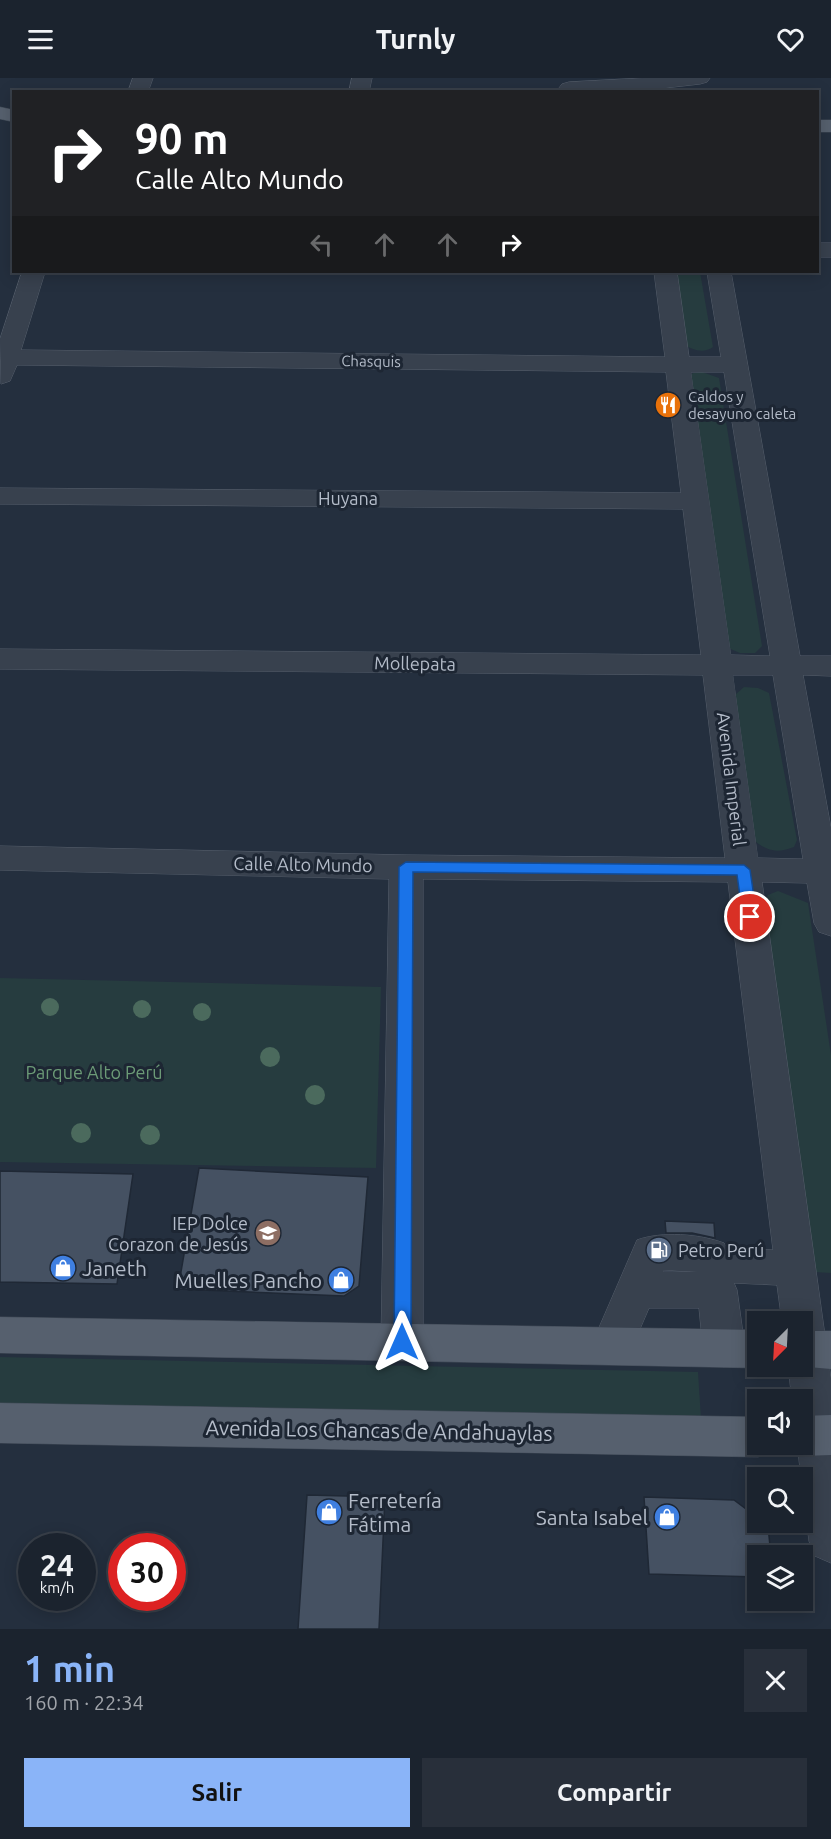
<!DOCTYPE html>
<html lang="es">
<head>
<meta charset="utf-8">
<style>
  body { margin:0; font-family:Ubuntu,sans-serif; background:#282f3a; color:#f1f3f6; height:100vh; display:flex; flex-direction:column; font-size:22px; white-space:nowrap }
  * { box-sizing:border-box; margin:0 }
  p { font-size:20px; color:#a0a4aa }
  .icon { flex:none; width:33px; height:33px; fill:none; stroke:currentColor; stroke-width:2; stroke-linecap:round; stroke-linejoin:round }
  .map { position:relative; height:1551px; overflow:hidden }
  .details { display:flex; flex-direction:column; background:#1b232e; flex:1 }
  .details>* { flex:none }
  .banner { position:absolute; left:12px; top:12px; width:807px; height:183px; border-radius:0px; box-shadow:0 3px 15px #0003,0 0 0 2px #39404a; background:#202124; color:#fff; overflow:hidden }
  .needle { width:39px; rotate:204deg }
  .buttons { position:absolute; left:747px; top:1233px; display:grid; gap:12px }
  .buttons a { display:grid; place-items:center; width:66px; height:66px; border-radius:0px; background:#1b232e; box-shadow:0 3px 15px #0003,0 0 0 2px #39404a; font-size:30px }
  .speed { position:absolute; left:18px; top:1455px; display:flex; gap:12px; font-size:30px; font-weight:700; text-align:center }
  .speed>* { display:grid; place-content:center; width:78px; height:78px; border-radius:50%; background:#1b232e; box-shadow:0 3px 15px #0003,0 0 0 2px #39404a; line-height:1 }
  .speed small { font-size:15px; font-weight:400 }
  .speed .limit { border:9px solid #d22; background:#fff; color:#111 }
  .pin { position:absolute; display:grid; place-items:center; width:51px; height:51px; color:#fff; margin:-26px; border:3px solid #fff; border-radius:50%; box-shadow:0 2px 6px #0007 }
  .me { position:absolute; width:66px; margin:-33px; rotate:0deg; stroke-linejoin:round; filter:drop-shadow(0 0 4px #0008) }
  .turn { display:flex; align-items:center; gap:21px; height:126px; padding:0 24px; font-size:27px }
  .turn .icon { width:78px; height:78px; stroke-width:2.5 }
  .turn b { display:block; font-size:42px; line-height:51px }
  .lanes { display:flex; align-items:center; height:57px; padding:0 24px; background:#0003; justify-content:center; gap:30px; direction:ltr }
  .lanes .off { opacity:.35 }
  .round { display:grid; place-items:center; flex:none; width:63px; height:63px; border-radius:0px; background:#282f3a }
  .overview { display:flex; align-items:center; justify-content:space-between; height:102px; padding:0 24px }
  h1 { font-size:36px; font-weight:700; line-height:45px; color:#8ab4f8 }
  .button { display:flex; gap:12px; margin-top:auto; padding:12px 24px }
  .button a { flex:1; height:69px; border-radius:0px; background:#8ab4f8; color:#111; font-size:24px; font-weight:700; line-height:69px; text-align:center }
  .button a+a { background:#282f3a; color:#f1f3f6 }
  header { display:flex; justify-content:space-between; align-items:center; height:78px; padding:0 24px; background:#1b232e; font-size:27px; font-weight:700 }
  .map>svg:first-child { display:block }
</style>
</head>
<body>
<header><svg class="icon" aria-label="menu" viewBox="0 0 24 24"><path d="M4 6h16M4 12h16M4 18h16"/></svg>Turnly<svg class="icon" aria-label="heart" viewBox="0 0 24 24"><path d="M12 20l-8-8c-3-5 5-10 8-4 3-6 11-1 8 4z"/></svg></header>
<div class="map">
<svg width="831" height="1551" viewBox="0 0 831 1551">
  <rect width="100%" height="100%" fill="#242f3e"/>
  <g fill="#263c3f">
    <path d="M674,194h26l13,75c-10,7 -20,3 -30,-3z"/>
    <polygon points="702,294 719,300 762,568 755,575 740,575 726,569 688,300 693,295"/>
    <path d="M744,609l14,1 11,5 28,147 -3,7c-16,6 -26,5 -39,-6l-21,-145z"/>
    <polygon points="778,813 808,825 831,977 831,1195 814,1194 763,825 768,817"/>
    <polygon points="0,900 381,909 376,1090 0,1084"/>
    <polygon points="0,1279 698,1294 701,1341 0,1326"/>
  </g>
  <g fill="#455162" stroke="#1f2835" stroke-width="1.5">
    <polygon points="199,1090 368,1099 359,1208 344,1218 178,1211"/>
    <polygon points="0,1093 133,1096 117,1206 0,1204"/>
    <polygon points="665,1143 714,1145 715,1160 692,1155 666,1155"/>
    <polygon points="307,1417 385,1419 379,1551 298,1551"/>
    <polygon points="644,1419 734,1422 758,1440 758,1444 763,1444 768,1448 771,1478 758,1478 758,1499 649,1496"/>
  </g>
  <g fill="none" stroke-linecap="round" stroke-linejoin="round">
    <defs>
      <g id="minor">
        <polygon points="133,0 153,0 148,14 128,14"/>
        <polygon points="352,0 372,0 369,14 349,14"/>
        <polygon points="643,0 710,0 707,4 700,6 630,14 561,14 559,10 562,6 569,4"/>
        <rect x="818" y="165" width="13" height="14"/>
        <path d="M22,194h23l-24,78 644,7 -11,-85h23l12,85h32l-14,-85h24l69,384h31v20l-28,-1 28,153v108l-12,-4 -5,-9 -7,-40 -45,-1 69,497v184l-16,-7 -6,-15 -12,-97h5v-44h-10l-4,-34h14v-44h-20l-5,-37 -43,-2 3,7 8,58 -6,13 -15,6 -15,-6 -6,-13 -4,-40h-50l-22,51 -15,5 -15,-5 -6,-13 46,-106c25,-9 62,-6 87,3l2,4 47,3 -45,-368 -305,-3v463l-6,13 -15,5 -15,-5 -6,-13 8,-463 -389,-9v-24l406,9 319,3 -22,-183 -703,-6v-20l701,6 -18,-146 -683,-5v-16l681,5 -15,-121 -649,-7 -7,16 -9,3 -1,-45zM691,294h33l46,284 -39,-1zM733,597h40l30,184 -45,-1zM664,1192l34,2h-35z"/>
      </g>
      <g id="major">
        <polygon points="0,29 14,32 14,44 0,41"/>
        <rect x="818" y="42" width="13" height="12"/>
        <polygon points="0,1239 758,1252 758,1288 761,1288 758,1290 0,1275"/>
        <polygon points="802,1253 831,1253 831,1291 797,1288 802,1288"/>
        <polygon points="0,1325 758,1339 758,1366 776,1366 773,1373 758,1379 0,1365"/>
        <polygon points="831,1337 831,1377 802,1378 787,1372 784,1366 802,1366 802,1338"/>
      </g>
    </defs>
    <use href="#minor" stroke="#565f6c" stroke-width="1"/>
    <use href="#major" stroke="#414a57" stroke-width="1"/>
    <use href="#minor" fill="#38414e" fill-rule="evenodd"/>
    <use href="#major" fill="#56606e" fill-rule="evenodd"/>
  </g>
  <g fill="#4b6a5d">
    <circle cx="50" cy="929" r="9"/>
    <circle cx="142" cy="931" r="9"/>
    <circle cx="202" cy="934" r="9"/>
    <circle cx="270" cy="979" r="10"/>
    <circle cx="315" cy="1017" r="10"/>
    <circle cx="81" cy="1055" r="10"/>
    <circle cx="150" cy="1057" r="10"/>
  </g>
  <polygon fill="#1a73e8" stroke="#114b97" stroke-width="1.5" points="406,784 744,787 750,792 757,839 750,845 743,839 737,797 413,794 411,1264 408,1269 402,1271 396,1269 394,1264 399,789"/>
  <defs>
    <symbol id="restaurant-disc" viewBox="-11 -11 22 22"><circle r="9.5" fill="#e8710a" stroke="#1d2633"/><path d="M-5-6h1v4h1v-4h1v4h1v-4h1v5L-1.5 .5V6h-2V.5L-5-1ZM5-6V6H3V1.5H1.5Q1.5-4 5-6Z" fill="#fff"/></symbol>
    <symbol id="school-disc" viewBox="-11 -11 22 22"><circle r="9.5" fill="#8d6e63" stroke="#1d2633"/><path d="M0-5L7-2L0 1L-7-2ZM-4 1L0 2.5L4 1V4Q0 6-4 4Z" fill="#fff"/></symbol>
    <symbol id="fuel-disc" viewBox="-11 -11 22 22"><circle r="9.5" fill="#5c6f8a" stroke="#1d2633"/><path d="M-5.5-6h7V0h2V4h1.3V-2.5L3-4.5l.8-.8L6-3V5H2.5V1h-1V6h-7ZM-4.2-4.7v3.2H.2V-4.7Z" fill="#fff"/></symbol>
    <symbol id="shop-disc" viewBox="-11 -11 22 22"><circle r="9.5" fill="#3f7fe0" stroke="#1d2633"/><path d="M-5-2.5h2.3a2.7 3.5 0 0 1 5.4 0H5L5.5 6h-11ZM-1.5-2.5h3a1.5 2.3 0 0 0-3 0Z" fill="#fff"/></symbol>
  </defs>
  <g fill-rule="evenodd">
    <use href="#restaurant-disc" x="653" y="312" width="30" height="30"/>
    <use href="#school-disc" x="253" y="1140" width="30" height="30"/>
    <use href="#fuel-disc" x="644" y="1157" width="30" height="30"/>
    <use href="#shop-disc" x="48" y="1175" width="30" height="30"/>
    <use href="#shop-disc" x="326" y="1187" width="30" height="30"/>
    <use href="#shop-disc" x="314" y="1419" width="30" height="30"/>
    <use href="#shop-disc" x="652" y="1424" width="30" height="30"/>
  </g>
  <g text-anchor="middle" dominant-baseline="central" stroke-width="6" stroke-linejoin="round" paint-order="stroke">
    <g font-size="15" fill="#b4bcc9" stroke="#1d2633">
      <text transform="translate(371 283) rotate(1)">Chasquis</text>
    </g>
    <g font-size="15" fill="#b4bcc9" stroke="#1d2633" text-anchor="start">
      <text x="688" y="318">Caldos y<tspan x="688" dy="17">desayuno caleta</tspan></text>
    </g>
    <g font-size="18" fill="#b4bcc9" stroke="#1d2633">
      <text x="348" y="420">Huyana</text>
      <text transform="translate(415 585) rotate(1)">Mollepata</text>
      <text transform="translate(732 701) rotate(83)">Avenida Imperial</text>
      <text transform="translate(303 786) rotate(1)">Calle Alto Mundo</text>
    </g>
    <g font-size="18" fill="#6b9a76" stroke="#1d2633">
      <text x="94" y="994">Parque Alto Perú</text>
    </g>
    <g font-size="18" fill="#b4bcc9" stroke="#1d2633" text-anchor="end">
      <text x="248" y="1145">IEP Dolce<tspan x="248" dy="21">Corazon de Jesús</tspan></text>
      <text x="678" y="1172" text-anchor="start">Petro Perú</text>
    </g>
    <g font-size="21" fill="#b4bcc9" stroke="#1d2633" text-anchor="start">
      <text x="82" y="1190">Janeth</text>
      <text x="322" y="1202" text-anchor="end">Muelles Pancho</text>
      <text x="348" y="1422">Ferretería<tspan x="348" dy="24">Fátima</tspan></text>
      <text x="648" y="1439" text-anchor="end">Santa Isabel</text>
    </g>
    <g font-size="21" fill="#b4bcc9" stroke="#1d2633">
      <text transform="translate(379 1352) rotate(1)">Avenida Los Chancas de Andahuaylas</text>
    </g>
  </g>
</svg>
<div class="buttons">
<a><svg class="needle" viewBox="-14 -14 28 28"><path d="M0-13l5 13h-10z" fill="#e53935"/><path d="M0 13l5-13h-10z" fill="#a0a4aa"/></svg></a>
<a><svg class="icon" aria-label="sound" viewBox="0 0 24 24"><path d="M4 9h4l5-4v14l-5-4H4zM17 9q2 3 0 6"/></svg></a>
<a><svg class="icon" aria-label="search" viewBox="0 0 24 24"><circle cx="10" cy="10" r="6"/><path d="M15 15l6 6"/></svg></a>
<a><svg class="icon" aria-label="layers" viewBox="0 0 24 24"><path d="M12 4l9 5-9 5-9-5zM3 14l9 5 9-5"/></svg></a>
</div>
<div class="speed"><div>24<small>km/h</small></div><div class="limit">30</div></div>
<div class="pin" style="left:750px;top:839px;background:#d93025"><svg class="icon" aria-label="arrive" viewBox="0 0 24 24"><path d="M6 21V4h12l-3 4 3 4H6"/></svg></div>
<svg class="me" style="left:402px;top:1264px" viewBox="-20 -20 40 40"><path d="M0-17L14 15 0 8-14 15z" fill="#1a73e8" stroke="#fff" stroke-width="4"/></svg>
<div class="banner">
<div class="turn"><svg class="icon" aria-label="right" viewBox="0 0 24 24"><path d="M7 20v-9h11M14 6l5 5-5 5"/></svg><div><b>90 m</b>Calle Alto Mundo</div></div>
<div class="lanes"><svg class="icon off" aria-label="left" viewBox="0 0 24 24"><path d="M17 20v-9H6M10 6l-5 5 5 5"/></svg><svg class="icon off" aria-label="ahead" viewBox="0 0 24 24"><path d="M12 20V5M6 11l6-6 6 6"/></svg><svg class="icon off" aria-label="ahead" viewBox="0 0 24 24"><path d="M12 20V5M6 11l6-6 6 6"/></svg><svg class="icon" aria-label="right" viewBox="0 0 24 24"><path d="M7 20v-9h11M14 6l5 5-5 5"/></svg></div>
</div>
</div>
<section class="details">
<div class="overview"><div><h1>1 min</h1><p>160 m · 22:34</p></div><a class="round"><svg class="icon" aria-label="close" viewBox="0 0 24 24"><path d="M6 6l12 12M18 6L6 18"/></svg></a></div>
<div class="button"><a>Salir</a><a>Compartir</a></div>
</section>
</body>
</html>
